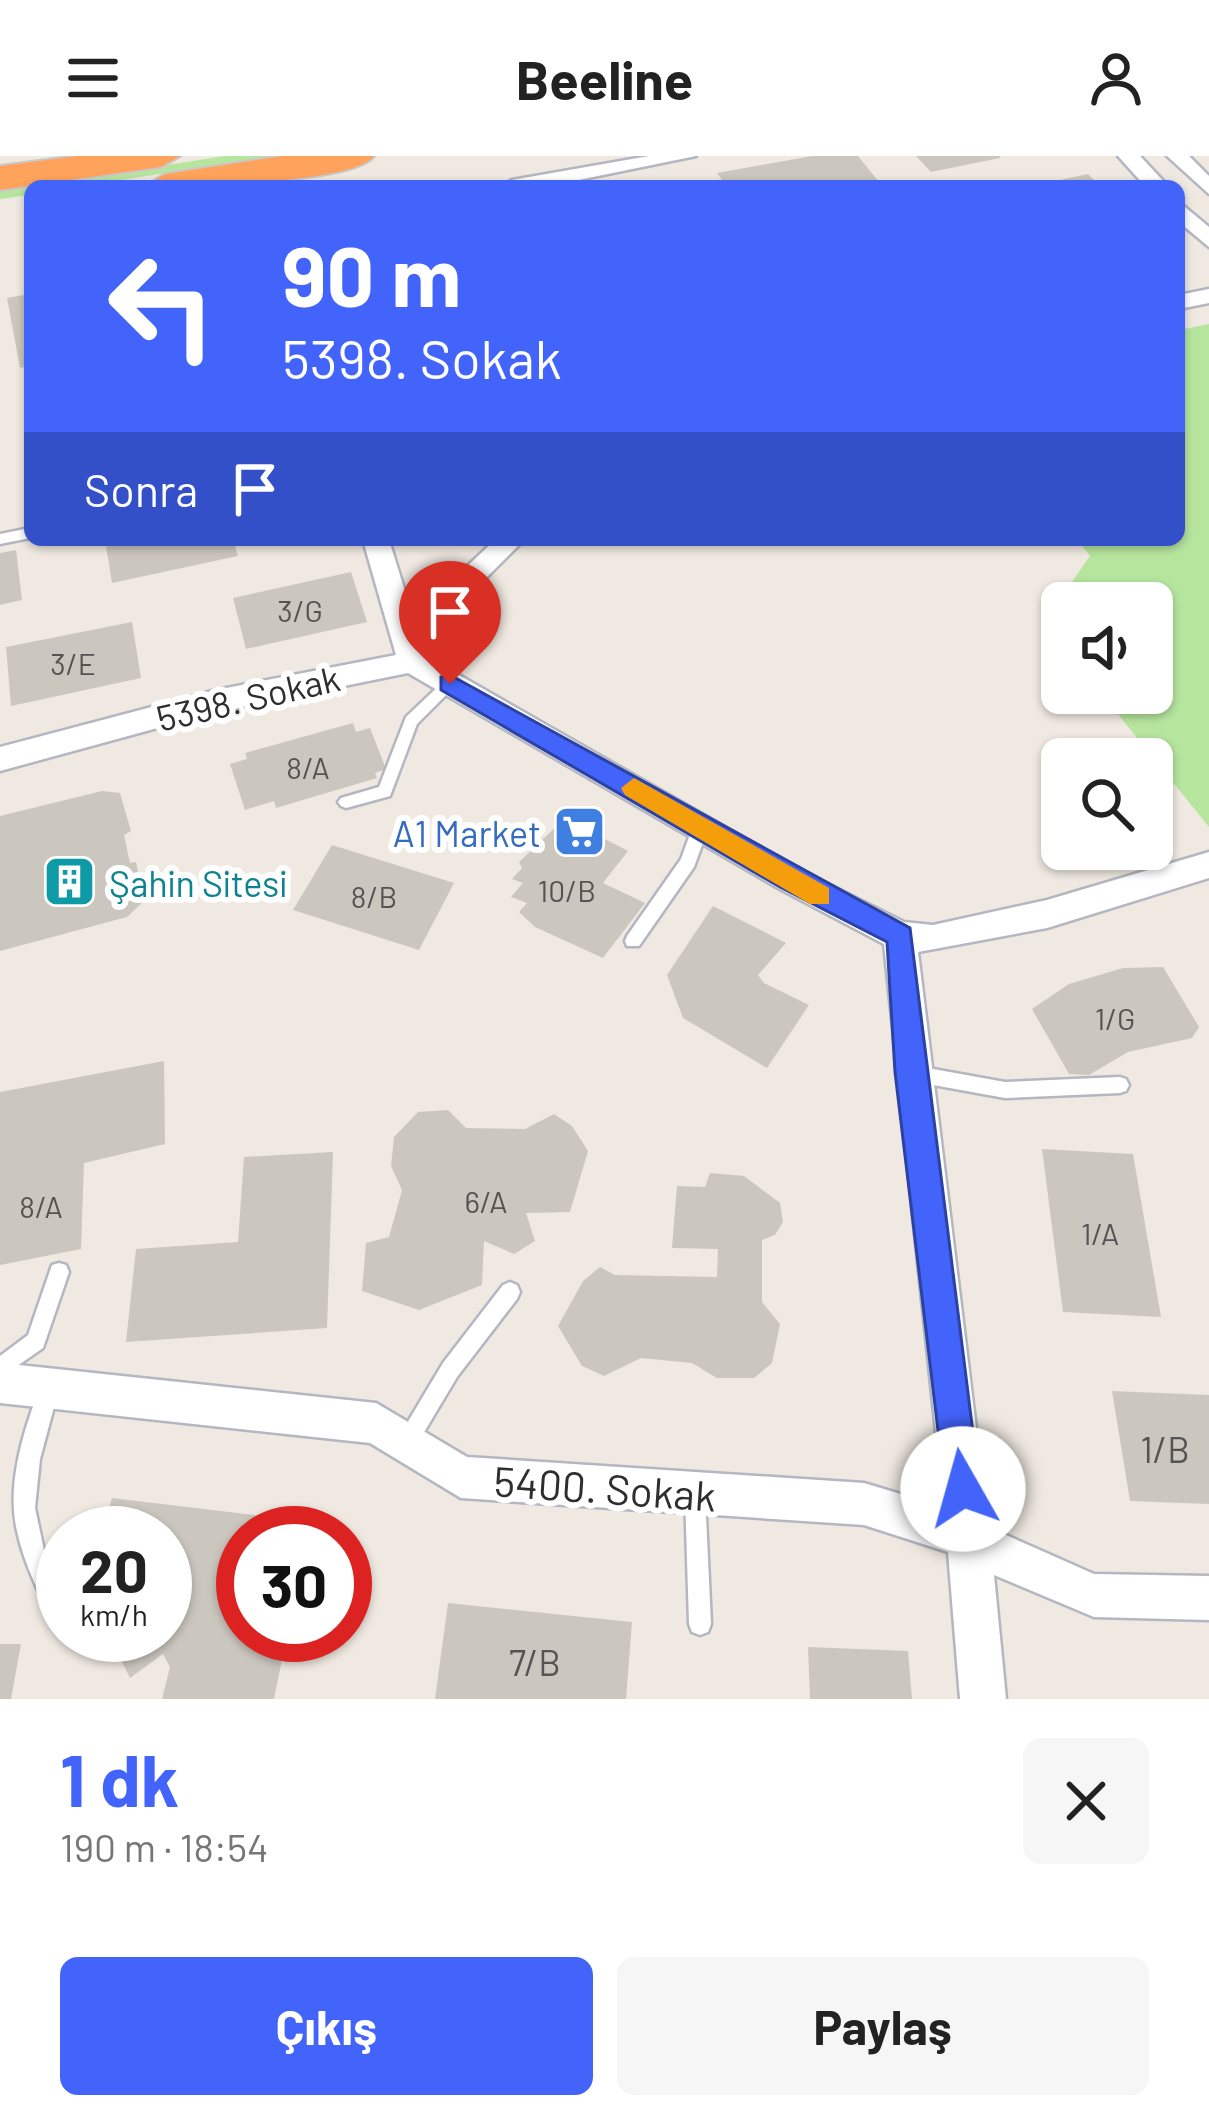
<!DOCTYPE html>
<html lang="tr">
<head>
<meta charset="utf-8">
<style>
  body { margin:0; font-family:Barlow,sans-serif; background:#f6f6f6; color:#222; height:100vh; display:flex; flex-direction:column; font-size:45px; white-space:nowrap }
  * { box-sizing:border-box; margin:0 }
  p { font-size:39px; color:#767676 }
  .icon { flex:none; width:66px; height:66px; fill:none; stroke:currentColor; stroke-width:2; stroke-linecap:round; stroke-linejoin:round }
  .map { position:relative; height:1543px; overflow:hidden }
  .drawer { display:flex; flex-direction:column; background:#fff; flex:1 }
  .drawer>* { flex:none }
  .guide { position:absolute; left:24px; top:24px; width:1161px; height:366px; border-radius:18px; box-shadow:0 3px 9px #0004; background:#4264fb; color:#fff; overflow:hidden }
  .tools { position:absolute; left:1041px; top:426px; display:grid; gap:24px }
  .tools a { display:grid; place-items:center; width:132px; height:132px; border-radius:18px; background:#fff; box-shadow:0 3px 9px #0004; font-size:60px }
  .speed { position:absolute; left:36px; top:1350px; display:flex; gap:24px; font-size:60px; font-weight:700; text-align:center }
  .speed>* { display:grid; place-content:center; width:156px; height:156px; border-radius:50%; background:#fff; box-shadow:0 3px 9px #0004; line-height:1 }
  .speed small { font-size:30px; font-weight:400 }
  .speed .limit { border:18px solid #d22; background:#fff; color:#111 }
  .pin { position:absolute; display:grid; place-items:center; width:102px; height:102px; color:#fff; margin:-123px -51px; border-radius:50% 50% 50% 0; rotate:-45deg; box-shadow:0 0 12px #0007 }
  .pin .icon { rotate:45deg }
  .me { position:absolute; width:132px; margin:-66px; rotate:353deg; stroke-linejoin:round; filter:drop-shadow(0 0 9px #0008) }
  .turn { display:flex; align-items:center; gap:42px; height:252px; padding:0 60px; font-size:54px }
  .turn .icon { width:156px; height:156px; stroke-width:2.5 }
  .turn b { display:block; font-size:84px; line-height:102px }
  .then { display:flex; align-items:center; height:114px; padding:0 60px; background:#0003; gap:24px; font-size:45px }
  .round { display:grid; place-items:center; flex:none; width:126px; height:126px; border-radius:18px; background:#f6f6f6 }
  .head { display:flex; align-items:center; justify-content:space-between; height:204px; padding:0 60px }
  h1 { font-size:72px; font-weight:700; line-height:90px; color:#4264fb }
  .primary-button { display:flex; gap:24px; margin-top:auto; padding:24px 60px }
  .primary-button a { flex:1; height:138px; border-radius:18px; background:#4264fb; color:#fff; font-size:48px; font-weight:700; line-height:138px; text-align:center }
  .primary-button a+a { background:#f6f6f6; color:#222 }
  header { display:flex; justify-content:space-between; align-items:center; height:156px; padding:0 60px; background:#fff; font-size:54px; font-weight:700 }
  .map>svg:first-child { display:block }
</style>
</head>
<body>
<header><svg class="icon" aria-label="menu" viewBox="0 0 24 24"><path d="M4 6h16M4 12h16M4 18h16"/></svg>Beeline<svg class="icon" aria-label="person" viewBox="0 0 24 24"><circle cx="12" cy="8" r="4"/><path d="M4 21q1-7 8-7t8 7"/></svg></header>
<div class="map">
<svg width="1209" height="1543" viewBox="0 0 1209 1543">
  <rect width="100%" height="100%" fill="#efe9e1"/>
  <g fill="#b6e59e">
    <polygon points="225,0 278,0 82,30 30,30 30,39 0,43 0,35"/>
    <polygon points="1209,168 1209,671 1101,537 1152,537 1152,447 1062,447 1062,488 1044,466 1090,400 1078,384 1179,384 1179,174"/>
  </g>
  <g fill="#cbc7bf">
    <polygon points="812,0 858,0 879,26 726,30 717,17"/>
    <polygon points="916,0 1000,0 1000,2 931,16"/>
    <polygon points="1088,18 1100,30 1041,30 1041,28"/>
    <polygon points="30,138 30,210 20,212 7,142"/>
    <polygon points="105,384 233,384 238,400 112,427"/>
    <polygon points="16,394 22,444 0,449 0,397"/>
    <polygon points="351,416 367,466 246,493 233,442"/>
    <polygon points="132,466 141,522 11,550 6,491"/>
    <polygon points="353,567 356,576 370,572 386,613 375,617 377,622 276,652 274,645 245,654 230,608 247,603 245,597"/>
    <polygon points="102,635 120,637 131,675 124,679 130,707 136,706 144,745 127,761 0,795 0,660"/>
    <polygon points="565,662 628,695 603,727 645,747 603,802 535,771 519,756 527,747 511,741 523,727 512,723 522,712 519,706"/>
    <polygon points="332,689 454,727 419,794 293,754"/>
    <polygon points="713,750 786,787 758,819 764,827 809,849 767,912 683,862 667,819"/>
    <polygon points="1163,811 1199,871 1192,882 1128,896 1089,919 1069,918 1032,853 1069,828 1123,812"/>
    <polygon points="164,905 165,988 84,1007 81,1093 0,1109 0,936"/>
    <polygon points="448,954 466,972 525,973 554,958 572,970 588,995 570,1056 526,1057 535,1085 514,1098 484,1085 482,1129 419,1154 362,1135 366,1087 389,1081 402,1034 391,1010 394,981 418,956"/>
    <polygon points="1042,993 1133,998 1161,1161 1063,1156"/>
    <polygon points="333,996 327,1172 126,1186 136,1093 238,1086 244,1001"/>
    <polygon points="710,1017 744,1020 780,1047 783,1066 775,1079 762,1084 762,1146 780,1168 772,1207 754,1222 717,1222 692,1207 641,1202 604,1220 582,1210 558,1170 583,1125 600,1111 615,1119 717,1121 718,1093 672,1092 677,1030 705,1031"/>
    <polygon points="1112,1235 1209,1239 1209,1348 1130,1345"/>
    <polygon points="112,1342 311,1366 309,1377 243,1377 243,1479 287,1479 274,1543 162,1543 170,1511 163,1498 130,1522 116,1494 125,1479 165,1479 165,1377 102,1377"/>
    <polygon points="448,1447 632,1466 626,1543 435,1543"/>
    <polygon points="0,1488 21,1488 11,1543 0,1543"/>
    <polygon points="808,1491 908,1495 912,1543 810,1543"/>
  </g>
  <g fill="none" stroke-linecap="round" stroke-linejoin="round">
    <defs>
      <g id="lane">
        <polygon points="30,372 30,382 0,388 0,378"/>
        <polygon points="450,523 457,528 417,568 390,640 346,652 341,650 338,646 341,642 379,631 406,561 445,524"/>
        <polygon points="701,664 709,670 694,711 639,790 627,790 625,785 627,780 681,703 693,670"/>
        <polygon points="911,909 1005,926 1120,921 1126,923 1129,929 1126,935 1120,937 1005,942 911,925 905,923 902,917 905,911"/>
        <polygon points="59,1107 66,1109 69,1116 43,1192 0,1222 0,1200 28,1179 52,1109"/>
        <polygon points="510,1126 517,1129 520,1136 517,1143 457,1221 414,1293 407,1296 400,1293 397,1286 400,1279 443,1207 503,1129"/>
        <path d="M48,1226l7,3 3,7 -18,67 -5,49 10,47 18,40v35l-8,-3c-14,-31 -31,-62 -38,-96 -11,-47 7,-102 24,-146z"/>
        <polygon points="695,1328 702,1331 705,1338 711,1468 708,1476 700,1479 692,1476 689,1468 685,1338 688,1331"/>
      </g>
      <g id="street">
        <polygon points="649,0 696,0 549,30 501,30 512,24"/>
        <polygon points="1118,0 1140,0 1168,30 1145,30"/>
        <polygon points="1167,0 1189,0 1209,20 1209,38"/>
        <polygon points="1179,46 1209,71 1209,91 1179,66"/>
        <polygon points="1209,133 1209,147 1179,153 1179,139"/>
        <polygon points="363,384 389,384 413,461 495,384 524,384 421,487 424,499 800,714 904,766 933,769 1047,744 1209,696 1209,722 1047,772 918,796 988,1371 1094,1418 1209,1420 1209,1464 1094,1461 994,1419 1006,1543 960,1543 948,1396 864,1369 461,1342 370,1287 0,1247 0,1207 376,1247 467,1301 864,1327 944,1351 884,788 778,732 408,517 216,556 0,615 0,591 216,534 396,499"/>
      </g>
      <g id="highway">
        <polygon points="77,0 180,0 161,11 0,34 0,10"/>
        <path d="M282,0h92c-19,28 -190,30 -228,30l19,-12z"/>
      </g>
    </defs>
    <use href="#lane" stroke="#b4b7c1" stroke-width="5"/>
    <use href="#street" stroke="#b4b7c1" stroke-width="5"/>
    <use href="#highway" stroke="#c9c9c9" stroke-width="4"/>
    <use href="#lane" fill="#fff" fill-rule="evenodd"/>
    <use href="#street" fill="#fff" fill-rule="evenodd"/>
    <use href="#highway" fill="#ffa35c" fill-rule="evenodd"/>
  </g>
  <polygon fill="#4264fb" stroke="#2b41a3" stroke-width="3" points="450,519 910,772 980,1333 975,1345 963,1350 950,1345 945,1333 895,916 887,786 780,731 441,534 441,521"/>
  <polygon fill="#f59e0b" points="634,622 829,732 829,748 810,748 625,639 621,632"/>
  <defs>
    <symbol id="supermarket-square" viewBox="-11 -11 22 22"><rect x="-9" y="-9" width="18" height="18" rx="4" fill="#3f7fe0" stroke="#fff"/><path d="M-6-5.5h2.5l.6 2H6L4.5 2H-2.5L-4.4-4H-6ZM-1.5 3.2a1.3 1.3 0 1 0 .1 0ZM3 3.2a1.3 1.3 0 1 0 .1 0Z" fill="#fff"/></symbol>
    <symbol id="building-square" viewBox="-11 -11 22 22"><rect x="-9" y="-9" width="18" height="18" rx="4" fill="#0f9aa8" stroke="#fff"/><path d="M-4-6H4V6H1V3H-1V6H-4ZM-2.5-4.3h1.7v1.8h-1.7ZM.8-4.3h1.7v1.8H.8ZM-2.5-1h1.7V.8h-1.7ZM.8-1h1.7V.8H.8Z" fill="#fff"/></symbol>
  </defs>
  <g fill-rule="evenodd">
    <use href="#supermarket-square" x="550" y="646" width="59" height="59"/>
    <use href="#building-square" x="40" y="696" width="59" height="59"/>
  </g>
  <g text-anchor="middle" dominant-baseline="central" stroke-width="12" stroke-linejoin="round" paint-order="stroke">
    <g font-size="30" fill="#555452">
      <text x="300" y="454">3/G</text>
      <text x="73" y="507">3/E</text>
      <text x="308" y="611">8/A</text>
      <text x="567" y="734">10/B</text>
      <text x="374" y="740">8/B</text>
      <text x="1115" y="862">1/G</text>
      <text x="486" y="1045">6/A</text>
      <text x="41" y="1050">8/A</text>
      <text x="1100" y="1077">1/A</text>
    </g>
    <g font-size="36" fill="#2e2e2e" stroke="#fff">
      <text transform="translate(248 541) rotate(-13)">5398. Sokak</text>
    </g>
    <g font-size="36" fill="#366cbe" stroke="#fff" text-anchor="end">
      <text x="541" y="676">A1 Market</text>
    </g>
    <g font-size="36" fill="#0d838f" stroke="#fff" text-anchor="start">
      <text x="109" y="726">Şahin Sitesi</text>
    </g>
    <g font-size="36" fill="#555452">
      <text x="1165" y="1292">1/B</text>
      <text x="535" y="1505">7/B</text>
    </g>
    <g font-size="42" fill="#2e2e2e" stroke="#fff">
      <text transform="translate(605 1331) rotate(4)">5400. Sokak</text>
    </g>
  </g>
</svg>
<div class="tools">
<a><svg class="icon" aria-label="sound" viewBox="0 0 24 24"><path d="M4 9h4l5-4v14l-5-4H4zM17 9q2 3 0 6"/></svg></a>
<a><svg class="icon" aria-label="search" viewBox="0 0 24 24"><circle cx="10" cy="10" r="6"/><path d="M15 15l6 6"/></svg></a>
</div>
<div class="speed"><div>20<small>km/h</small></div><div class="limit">30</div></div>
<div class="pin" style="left:450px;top:528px;background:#d93025"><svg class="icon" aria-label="arrive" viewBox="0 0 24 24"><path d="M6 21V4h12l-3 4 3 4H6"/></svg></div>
<svg class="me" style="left:963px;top:1333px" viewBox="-20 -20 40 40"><circle r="19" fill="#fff"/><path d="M0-13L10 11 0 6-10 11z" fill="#4264fb"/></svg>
<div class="guide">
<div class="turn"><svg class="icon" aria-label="left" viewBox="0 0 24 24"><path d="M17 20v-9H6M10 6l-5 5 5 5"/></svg><div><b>90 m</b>5398. Sokak</div></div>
<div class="then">Sonra<svg class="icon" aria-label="arrive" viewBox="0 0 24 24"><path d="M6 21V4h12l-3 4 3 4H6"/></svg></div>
</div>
</div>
<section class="drawer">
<div class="head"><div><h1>1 dk</h1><p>190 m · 18:54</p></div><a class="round"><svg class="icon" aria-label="close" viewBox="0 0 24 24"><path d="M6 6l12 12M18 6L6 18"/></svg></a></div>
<div class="primary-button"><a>Çıkış</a><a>Paylaş</a></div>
</section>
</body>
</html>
